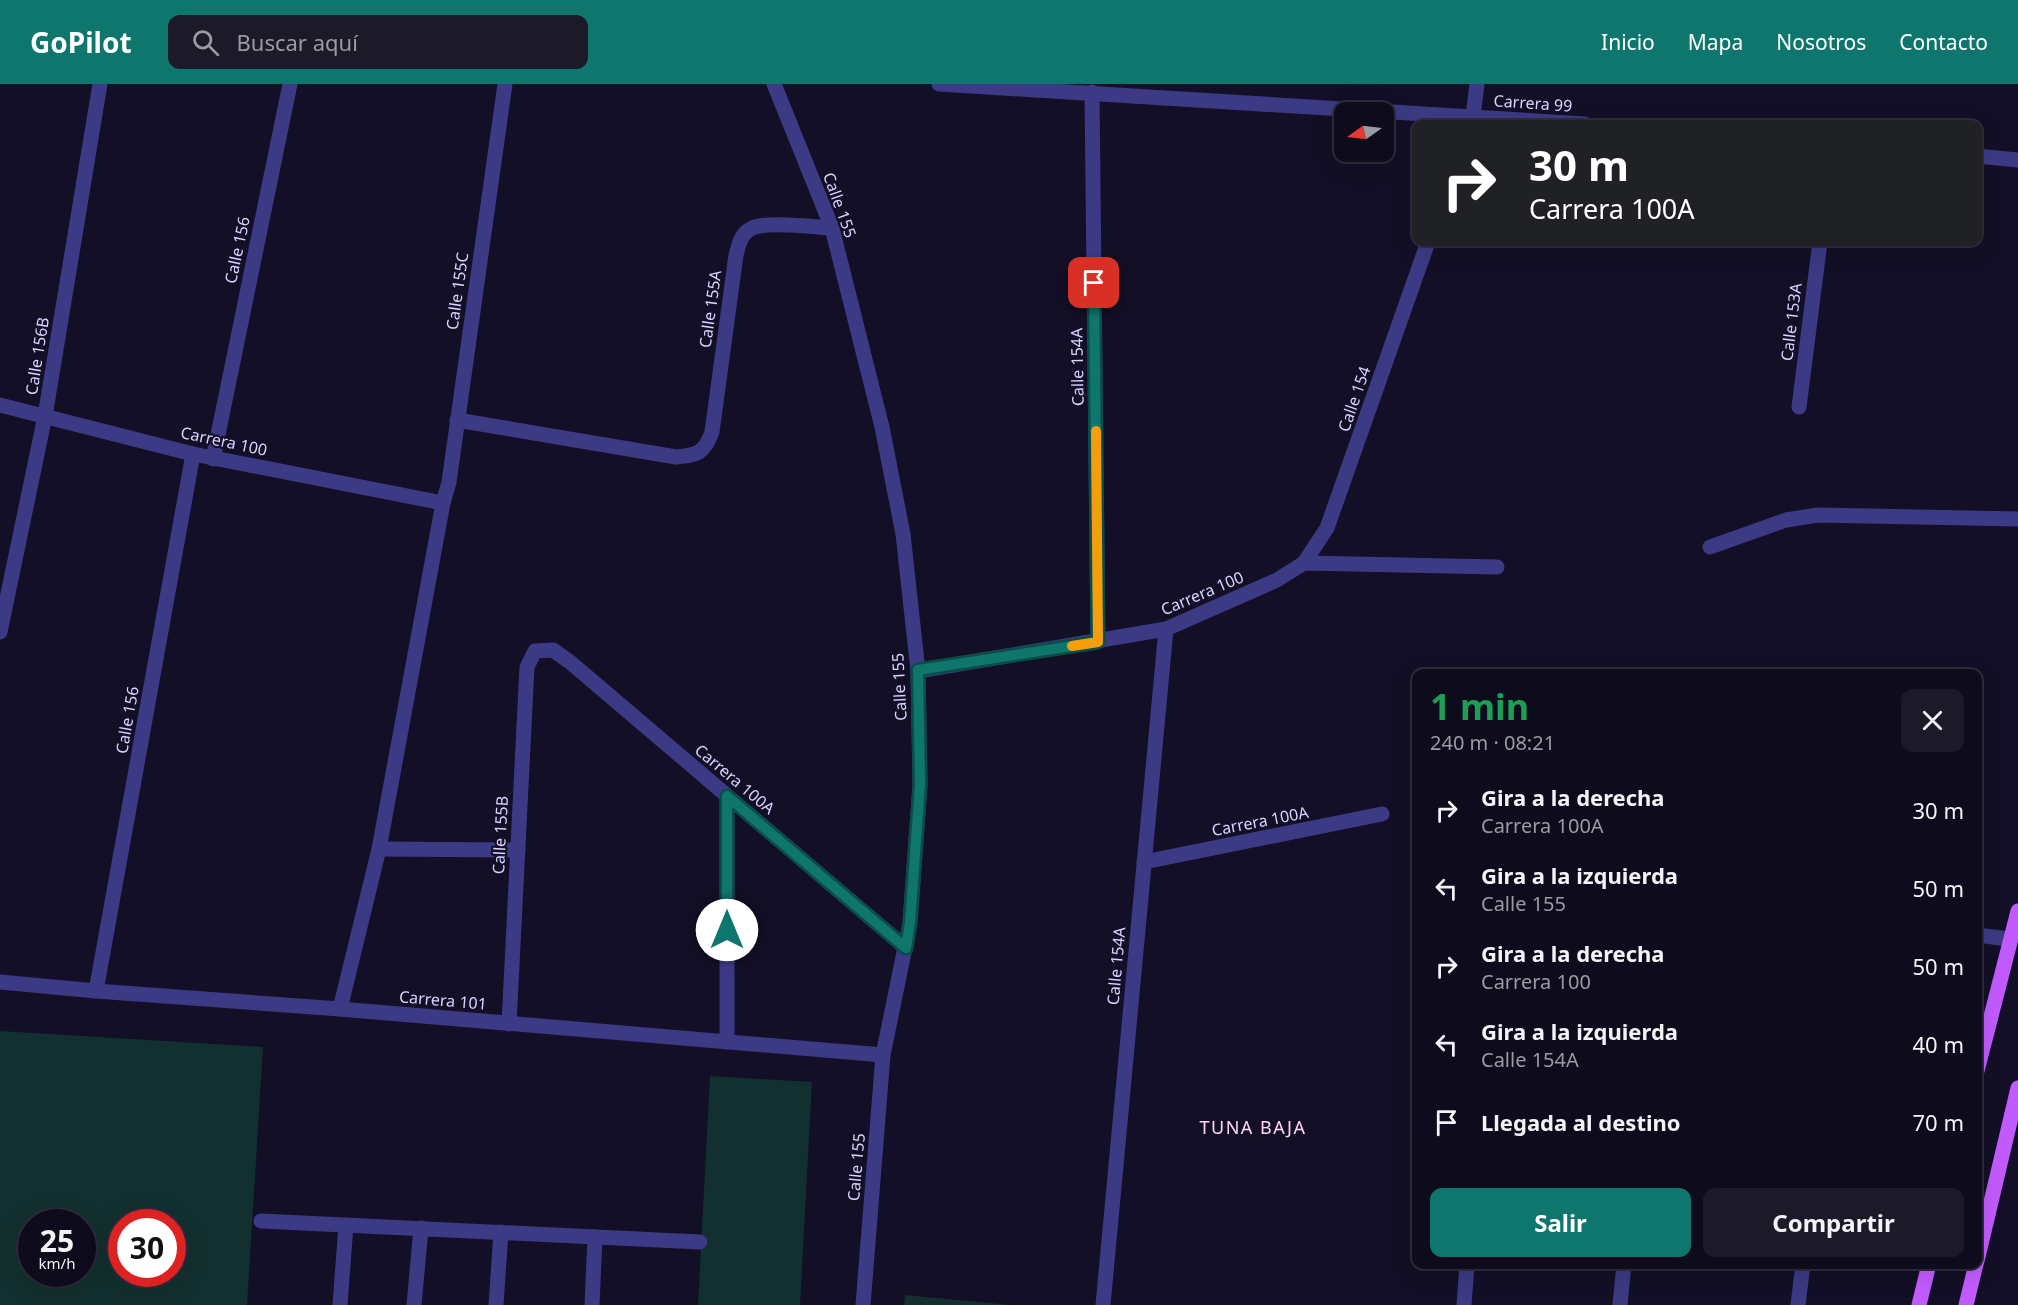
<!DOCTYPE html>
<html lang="es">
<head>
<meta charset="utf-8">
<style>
  body { margin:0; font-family:"Noto Sans",sans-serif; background:#1c1929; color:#f1f3f6; height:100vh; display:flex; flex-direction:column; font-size:22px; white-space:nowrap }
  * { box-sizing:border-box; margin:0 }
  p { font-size:20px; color:#9b9ba3 }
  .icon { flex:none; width:33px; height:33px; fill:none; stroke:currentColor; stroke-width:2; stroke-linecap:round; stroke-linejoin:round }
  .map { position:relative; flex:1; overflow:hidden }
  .details { position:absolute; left:1412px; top:585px; width:570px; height:600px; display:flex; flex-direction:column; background:#0e0b1c; border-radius:12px; box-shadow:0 6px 24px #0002,0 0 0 2px #2e2b3b }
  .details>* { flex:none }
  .top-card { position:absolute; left:1412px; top:36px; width:570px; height:126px; border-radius:12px; box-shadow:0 6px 24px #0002,0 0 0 2px #2e2b3b; background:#202124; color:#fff; overflow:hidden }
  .needle { width:39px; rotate:256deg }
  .fabs { position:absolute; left:1334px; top:18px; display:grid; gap:12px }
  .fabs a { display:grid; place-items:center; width:60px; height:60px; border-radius:12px; background:#0e0b1c; box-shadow:0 6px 24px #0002,0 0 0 2px #2e2b3b; font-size:30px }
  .speed { position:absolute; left:18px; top:1125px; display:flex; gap:12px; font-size:30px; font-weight:700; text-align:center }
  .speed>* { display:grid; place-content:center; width:78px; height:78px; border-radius:50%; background:#0e0b1c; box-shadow:0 6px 24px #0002,0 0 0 2px #2e2b3b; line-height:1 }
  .speed small { font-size:15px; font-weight:400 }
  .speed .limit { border:9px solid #d22; background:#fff; color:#111 }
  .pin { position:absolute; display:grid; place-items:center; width:51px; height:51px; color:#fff; margin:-26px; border-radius:12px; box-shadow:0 3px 9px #0006 }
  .me { position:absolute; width:66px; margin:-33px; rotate:0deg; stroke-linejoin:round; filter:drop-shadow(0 0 4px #0008) }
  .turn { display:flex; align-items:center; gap:21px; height:126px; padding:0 18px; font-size:27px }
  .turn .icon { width:78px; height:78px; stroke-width:2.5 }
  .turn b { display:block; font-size:42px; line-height:51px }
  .round { display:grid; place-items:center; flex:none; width:63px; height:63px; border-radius:12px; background:#1c1929 }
  .headline { display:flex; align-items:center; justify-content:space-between; height:102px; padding:0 18px }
  h1 { font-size:36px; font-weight:700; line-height:45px; color:#1e9e55 }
  .cta { display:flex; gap:12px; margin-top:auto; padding:12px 18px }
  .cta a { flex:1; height:69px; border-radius:12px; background:#0f766e; color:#fff; font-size:24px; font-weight:700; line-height:69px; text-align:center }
  .cta a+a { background:#1c1929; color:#f1f3f6 }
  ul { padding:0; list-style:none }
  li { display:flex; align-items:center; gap:18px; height:78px; padding:0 18px }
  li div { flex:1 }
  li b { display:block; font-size:22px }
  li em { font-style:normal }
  header { display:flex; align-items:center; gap:36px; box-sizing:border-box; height:84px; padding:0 30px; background:#0f766e; color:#fff }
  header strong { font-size:28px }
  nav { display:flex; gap:33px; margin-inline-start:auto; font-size:21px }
  .search { width:420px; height:54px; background:#1c1929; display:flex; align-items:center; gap:15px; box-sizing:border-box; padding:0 21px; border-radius:12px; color:#9b9ba3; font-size:22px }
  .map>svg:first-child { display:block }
</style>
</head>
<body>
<header>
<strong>GoPilot</strong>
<div class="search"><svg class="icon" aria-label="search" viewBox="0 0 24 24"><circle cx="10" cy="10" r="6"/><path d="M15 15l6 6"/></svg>Buscar aquí</div>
<nav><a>Inicio</a><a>Mapa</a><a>Nosotros</a><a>Contacto</a></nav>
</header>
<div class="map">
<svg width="2018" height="1221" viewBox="0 0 2018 1221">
  <rect width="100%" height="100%" fill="#130f26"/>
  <g fill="#12302f" fill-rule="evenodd">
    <path d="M0,947l263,16 -16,258h-247zM32,1138h50v52h-50zM122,1138h50v52h-50z"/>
    <polygon points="710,992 812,998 800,1221 698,1221"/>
    <polygon points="905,1211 1011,1221 904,1221"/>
  </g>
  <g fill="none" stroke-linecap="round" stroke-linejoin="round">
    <g stroke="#3d3a85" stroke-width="15">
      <polyline points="774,0 832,144 882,343 903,450 918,587 920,701 910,839 883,971 863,1221"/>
      <polyline points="939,0 1585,40"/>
      <polyline points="1092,8 1098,557"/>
      <polyline points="1470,40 1473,32 1477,0"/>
      <polyline points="1977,72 2018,76"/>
      <polyline points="0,321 193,370 443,419"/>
      <polyline points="1799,323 1820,158"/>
      <path d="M457,336l219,37c21,-2 28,-3 36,-25l24,-177c3,-11 5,-22 16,-27 15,-7 62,-1 80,0"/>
      <polyline points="213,375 290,0"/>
      <polyline points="1710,463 1786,436 1818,431 2018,435"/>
      <polyline points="1304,479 1327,444 1428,158"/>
      <polyline points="0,548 45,332 100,0"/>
      <polyline points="918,587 1166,545 1277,496 1304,479 1497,483"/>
      <polyline points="379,765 518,766"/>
      <polyline points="1144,778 1382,730"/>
      <polyline points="1977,851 2009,855"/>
      <polyline points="0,898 96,907 340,925 883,971"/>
      <polyline points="96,907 193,370"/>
      <polyline points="340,925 379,765 443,419 449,398 505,0"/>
      <polyline points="509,940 527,583 535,567 553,566 570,578 906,864"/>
      <polyline points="727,958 727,712"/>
      <polyline points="261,1137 700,1158"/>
      <polyline points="340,1221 346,1141"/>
      <polyline points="414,1221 421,1144"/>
      <polyline points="496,1221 501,1148"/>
      <polyline points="592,1221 595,1153"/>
      <polyline points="1103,1221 1166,545"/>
      <polyline points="1464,1221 1467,1180"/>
      <polyline points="1620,1221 1624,1180"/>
      <polyline points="1798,1221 1803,1180"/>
    </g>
    <g stroke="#c25bff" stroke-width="15">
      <polyline points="1977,987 2018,827"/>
      <polyline points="1977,1177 2018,1004"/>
      <polyline points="1919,1221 1929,1180"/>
      <polyline points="1966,1221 1976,1180"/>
    </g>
  </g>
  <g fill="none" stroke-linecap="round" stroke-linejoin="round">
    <defs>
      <polyline id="route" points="727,846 727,712 906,864 910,839 920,701 918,586 1098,558 1094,199"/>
    </defs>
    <use href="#route" stroke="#0a4d48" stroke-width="15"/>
    <use href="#route" stroke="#0f766e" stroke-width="10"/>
    <polyline stroke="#f59e0b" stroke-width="10" points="1072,562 1098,558 1096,347"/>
  </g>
  <g text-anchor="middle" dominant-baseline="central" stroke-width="4.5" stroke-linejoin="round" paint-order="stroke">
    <g font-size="16" fill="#d9d4ff" stroke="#130f26">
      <text transform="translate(1533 19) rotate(4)">Carrera 99</text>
      <text transform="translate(840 121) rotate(70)">Calle 155</text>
      <text transform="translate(237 166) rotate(-78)">Calle 156</text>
      <text transform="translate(457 207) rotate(-82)">Calle 155C</text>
      <text transform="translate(710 225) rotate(-82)">Calle 155A</text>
      <text transform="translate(1791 238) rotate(-83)">Calle 153A</text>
      <text transform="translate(37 272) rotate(-81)">Calle 156B</text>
      <text transform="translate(1077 283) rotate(-91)">Calle 154A</text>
      <text transform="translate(1354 315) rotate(-71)">Calle 154</text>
      <text transform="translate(224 357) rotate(12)">Carrera 100</text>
      <text transform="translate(1202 509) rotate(-23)">Carrera 100</text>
      <text transform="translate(899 603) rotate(-93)">Calle 155</text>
      <text transform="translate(127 636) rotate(-80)">Calle 156</text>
      <text transform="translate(735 695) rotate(40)">Carrera 100A</text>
      <text transform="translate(1260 737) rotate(-11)">Carrera 100A</text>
      <text transform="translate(500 751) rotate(-87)">Calle 155B</text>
      <text transform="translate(1116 882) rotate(-85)">Calle 154A</text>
      <text transform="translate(443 916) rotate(5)">Carrera 101</text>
      <text transform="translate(856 1083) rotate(-85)">Calle 155</text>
    </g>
    <g font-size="18" letter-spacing="1.5" fill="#ffd6f0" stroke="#130f26">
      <text x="1253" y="1043">TUNA BAJA</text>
    </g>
  </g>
</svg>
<div class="fabs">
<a><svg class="needle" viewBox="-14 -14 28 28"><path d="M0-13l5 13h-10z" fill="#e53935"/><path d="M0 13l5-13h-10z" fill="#9b9ba3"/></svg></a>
</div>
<div class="speed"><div>25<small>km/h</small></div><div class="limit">30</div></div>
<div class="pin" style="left:1094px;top:199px;background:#d93025"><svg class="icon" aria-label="arrive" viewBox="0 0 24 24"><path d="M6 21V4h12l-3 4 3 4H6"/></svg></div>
<svg class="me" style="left:727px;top:846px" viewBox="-20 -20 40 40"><circle r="19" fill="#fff"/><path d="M0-13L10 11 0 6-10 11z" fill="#0f766e"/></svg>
<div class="top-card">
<div class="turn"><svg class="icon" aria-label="right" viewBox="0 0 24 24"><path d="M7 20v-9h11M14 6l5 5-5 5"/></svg><div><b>30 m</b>Carrera 100A</div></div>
</div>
<section class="details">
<div class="headline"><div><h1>1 min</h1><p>240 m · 08:21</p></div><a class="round"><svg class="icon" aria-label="close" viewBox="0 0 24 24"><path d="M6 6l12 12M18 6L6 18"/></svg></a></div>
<ul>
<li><svg class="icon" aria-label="right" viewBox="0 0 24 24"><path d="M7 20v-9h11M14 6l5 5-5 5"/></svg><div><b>Gira a la derecha</b><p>Carrera 100A</p></div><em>30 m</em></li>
<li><svg class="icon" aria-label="left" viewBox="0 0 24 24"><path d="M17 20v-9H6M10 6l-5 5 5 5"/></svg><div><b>Gira a la izquierda</b><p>Calle 155</p></div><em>50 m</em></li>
<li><svg class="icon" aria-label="right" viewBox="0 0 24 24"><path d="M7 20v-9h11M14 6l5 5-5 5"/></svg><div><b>Gira a la derecha</b><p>Carrera 100</p></div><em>50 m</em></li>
<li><svg class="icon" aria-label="left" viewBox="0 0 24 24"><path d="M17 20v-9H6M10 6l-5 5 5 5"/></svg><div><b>Gira a la izquierda</b><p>Calle 154A</p></div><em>40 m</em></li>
<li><svg class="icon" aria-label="arrive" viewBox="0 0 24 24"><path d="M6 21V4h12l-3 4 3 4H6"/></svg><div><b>Llegada al destino</b></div><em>70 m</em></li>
</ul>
<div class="cta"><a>Salir</a><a>Compartir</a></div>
</section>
</div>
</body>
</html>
